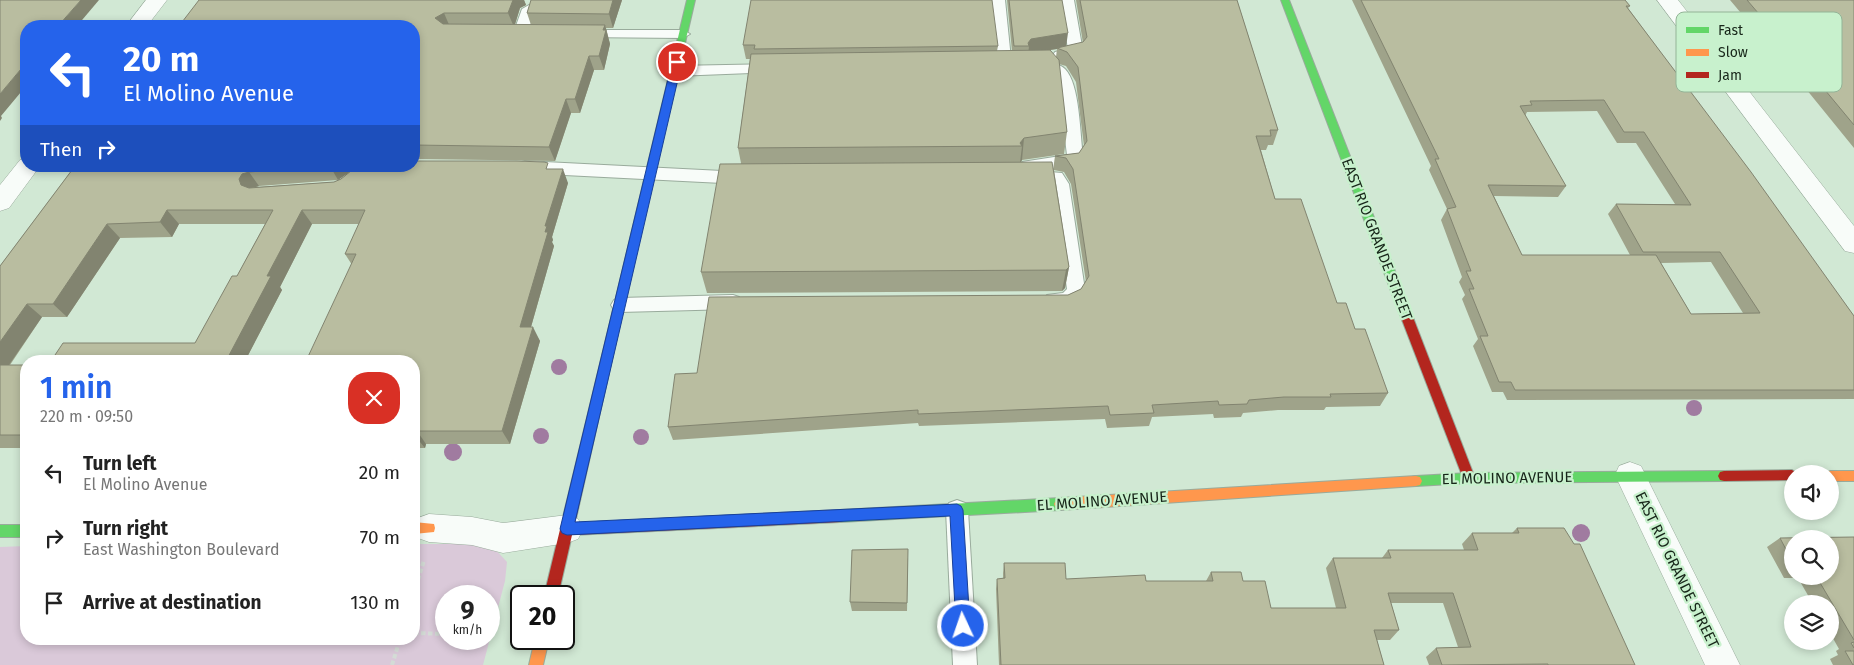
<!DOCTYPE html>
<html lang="en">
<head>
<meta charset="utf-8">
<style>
  body { margin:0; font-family:"Fira Sans",sans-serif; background:#f2f2f2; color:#222; height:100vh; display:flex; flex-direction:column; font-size:19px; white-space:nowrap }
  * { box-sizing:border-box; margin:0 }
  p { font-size:16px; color:#767676 }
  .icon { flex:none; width:28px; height:28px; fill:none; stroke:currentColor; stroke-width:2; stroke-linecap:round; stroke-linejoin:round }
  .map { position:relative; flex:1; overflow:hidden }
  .drawer { position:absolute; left:20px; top:355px; width:400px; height:290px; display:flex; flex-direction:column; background:#fff; border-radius:20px; box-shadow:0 2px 8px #0003 }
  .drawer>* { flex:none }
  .guide { position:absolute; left:20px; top:20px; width:400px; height:152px; border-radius:20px; box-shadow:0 2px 8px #0003; background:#2563eb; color:#fff; overflow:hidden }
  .controls { position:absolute; left:1784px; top:465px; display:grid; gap:10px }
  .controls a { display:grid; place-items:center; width:55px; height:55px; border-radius:50%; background:#fff; box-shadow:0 2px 8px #0003; font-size:25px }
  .speed { position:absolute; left:435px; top:585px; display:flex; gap:10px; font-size:25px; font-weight:700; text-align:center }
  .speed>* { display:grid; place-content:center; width:65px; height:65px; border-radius:50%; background:#fff; box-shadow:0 2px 8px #0003; line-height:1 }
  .speed small { font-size:12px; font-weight:400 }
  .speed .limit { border:2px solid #111; border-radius:8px; background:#fff; color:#111 }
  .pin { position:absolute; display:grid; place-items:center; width:42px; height:42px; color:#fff; margin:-21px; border:2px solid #fff; border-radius:50%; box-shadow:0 1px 5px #0007 }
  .me { position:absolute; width:55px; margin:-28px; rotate:357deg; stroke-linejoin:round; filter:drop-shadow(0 0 4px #0008) }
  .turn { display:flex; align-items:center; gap:18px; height:105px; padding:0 20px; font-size:22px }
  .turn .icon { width:65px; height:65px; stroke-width:2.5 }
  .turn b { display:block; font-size:35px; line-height:42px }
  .then { display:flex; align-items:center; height:48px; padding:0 20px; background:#0003; gap:10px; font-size:19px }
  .round { display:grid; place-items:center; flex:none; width:52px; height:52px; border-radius:20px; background:#f2f2f2 }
  .overview { display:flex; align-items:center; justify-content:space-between; height:85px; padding:0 20px }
  h1 { font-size:30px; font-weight:600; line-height:38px; color:#2563eb }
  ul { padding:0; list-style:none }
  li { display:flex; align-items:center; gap:15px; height:65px; padding:0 20px }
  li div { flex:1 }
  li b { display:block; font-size:19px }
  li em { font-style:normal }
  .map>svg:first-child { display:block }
</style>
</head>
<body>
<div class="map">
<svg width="1854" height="665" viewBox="0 0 1854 665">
  <rect width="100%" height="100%" fill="#d1e8d4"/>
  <path fill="#dac9d9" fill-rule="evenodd" d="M414,544h66l14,4 13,14 -2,19 -22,84h-483v-118l26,-1v93h388zM446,596h43v43h-43z"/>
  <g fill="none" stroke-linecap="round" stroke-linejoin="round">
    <defs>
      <g id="lane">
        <polygon points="991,0 1005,0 1011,59 1004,64 997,59"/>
        <polygon points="1060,0 1074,0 1083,52 1081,55 1060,60 1053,55 1055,52 1068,49"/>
        <polygon points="529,5 536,9 527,34 525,37 515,37 513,34 522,9"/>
        <polygon points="582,30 683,30 690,34 683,38 577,37 575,34 577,31"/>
        <path d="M1036,61c10,1 22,1 29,8 15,15 15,66 18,87l-6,9 -40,6 25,2 7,11 16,106c-8,15 -22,20 -38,15l-3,-5 3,-5 16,-2 4,-4 -14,-104 -2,-2 -28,-3 -2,-4 5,-5 -6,-5 2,-4 45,-7 -9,-73 -9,-10 -18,-3 -2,-3z"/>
        <polygon points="774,64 779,66 781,69 779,72 675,76 667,71 675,66"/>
        <polygon points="525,161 742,172 748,174 750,178 748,182 742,184 525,173 519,171 517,167 519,163"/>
        <polygon points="733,295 739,297 742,302 739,307 733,309 620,312 614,310 611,305 614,300 620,298"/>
        <polygon points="957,500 965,503 968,510 977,665 953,665 946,510 949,503"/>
      </g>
      <g id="street">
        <polygon points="146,0 167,0 147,26 126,26"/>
        <polygon points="1657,0 1678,0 1854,226 1854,253 1845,251"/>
        <polygon points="26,158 26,166 40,166 9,208 0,211 0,185 20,160"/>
        <polygon points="1630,462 1641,466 1740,665 1705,665 1615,475 1619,466"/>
        <polygon points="429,514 472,517 503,523 567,515 578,519 583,529 578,539 567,543 503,553 472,545 429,542 418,538 414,529 418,518"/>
      </g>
      <g id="fast">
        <polygon points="687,0 695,0 627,293 622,297 617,293"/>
        <polygon points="1281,0 1289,0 1414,320 1412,323 1404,323 1402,320"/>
        <polygon points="1724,471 1728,472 1730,476 1728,480 1724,481 1469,483 1416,486 1412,485 1410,481 1412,477 1416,476 1469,473"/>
        <polygon points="1060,498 1064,500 1066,504 1064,508 1060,510 840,522 835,520 834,516 835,512 840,510"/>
        <rect x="0" y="525" width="26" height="12"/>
      </g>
      <g id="slow">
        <polygon points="1830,471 1854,471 1854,481 1830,481 1830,474 1825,474"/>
        <polygon points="1416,476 1420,477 1422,481 1420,485 1416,486 1060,510 1056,508 1054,504 1056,500 1060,498"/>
        <polygon points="414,522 434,524 435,528 434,532 414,534"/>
        <polygon points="535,639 549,639 543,665 529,665"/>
      </g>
      <g id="jam">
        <polygon points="622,289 627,293 575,523 840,510 845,512 846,516 845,520 840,522 572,535 558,596 544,596 617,293"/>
        <polygon points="1408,316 1412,317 1414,320 1475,478 1473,482 1469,483 1465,482 1463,478 1402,320 1404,317"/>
        <polygon points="1792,470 1798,474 1792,474 1792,480 1724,481 1720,480 1718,476 1720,472 1724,471"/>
      </g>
    </defs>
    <use href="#lane" stroke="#99ab9c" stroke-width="2"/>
    <use href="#street" stroke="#99ab9c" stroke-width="1"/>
    <use href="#fast" stroke="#99ab9c" stroke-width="2"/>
    <use href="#slow" stroke="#99ab9c" stroke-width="2"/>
    <use href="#jam" stroke="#99ab9c" stroke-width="2"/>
    <g stroke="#d4dcd6" stroke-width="4" stroke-dasharray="4.5 2.5" stroke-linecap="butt">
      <polyline points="414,593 424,560"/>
      <polyline points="414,633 446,634"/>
      <polyline points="392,665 400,639"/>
    </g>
    <use href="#lane" fill="#f8fcf9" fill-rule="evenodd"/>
    <use href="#street" fill="#f8fcf9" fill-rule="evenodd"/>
    <use href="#fast" fill="#63d668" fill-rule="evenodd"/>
    <use href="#slow" fill="#ff974d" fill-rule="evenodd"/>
    <use href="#jam" fill="#b3261e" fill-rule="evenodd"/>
  </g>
  <g fill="#a07ba0">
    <circle cx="559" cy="367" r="8"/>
    <circle cx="1694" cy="408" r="8"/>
    <circle cx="541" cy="436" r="8"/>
    <circle cx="641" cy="437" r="8"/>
    <circle cx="453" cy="452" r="9"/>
    <circle cx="1581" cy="533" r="9"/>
  </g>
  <g fill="#9fa38a" fill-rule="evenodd">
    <polygon points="199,0 524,0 526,5 520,8 515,25 531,25 527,13 531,0 622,0 613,28 606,28 610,44 604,70 594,70 580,113 571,113 555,161 414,159 414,160 414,26"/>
    <path d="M1007,0h55l4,46 17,-3 -7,-43h161l41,130 -5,15h-5l-2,5h-5l14,49 62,104 18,26 33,64 -8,13 -54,1 -2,3h-46l-35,3 -2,4 -27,1 -1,-4 -61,3 -3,9 -42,2 -2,-9 -186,7 -1,-3 -245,17 -5,-13 29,-54 371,-78 13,-6 5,-7 -15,-98 -7,-12 -10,-2 15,97 -4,21 -3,3 -355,2 -6,-21 40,-109 -3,-15 12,-89h-4l-3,-14 255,1 -1,5h15zM1057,49l-1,8 -10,-7zM1059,64l7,2 10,16 8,64 -5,7 -24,3 -2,14 -32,-8 1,-2 42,-6 3,-22z"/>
    <path d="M1352,0h273l5,6 -2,2 226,308v83l-347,1 -4,-8h-11l-19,-46 5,-7 -16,-40 3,-4 -6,-13 3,-5 -21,-57 6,-11 -18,-39 2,-4zM1597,111l20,32h19l39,61h-59l-8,10 22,41h-108l-28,-59 64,1 8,-11 -41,-70 2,-4zM1711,262l32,51 -52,1 -30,-51z"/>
    <polygon points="1730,0 1854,0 1854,148 1754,25 1751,25"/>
    <path d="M75,166h339l136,3 18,14 -16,54 1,3 -1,2 2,4 -23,81 9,14 -30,103h-84l-1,4h-11v-87l-69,-107 14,-30h-47l-32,63 2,3 -37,71h-194l144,-18 42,-67 28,-52h-86l-7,13 -52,1 -53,79h-25l-32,48h16v83h-26v-182zM351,171l-10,8 -7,3 -78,5 3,-1 79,-6z"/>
    <polygon points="1517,528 1635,665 1429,665 1426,657 1436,648 1458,647 1443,603 1391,603 1399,630 1390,640 1377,640 1384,665 999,665 996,589 997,579 1003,578 1003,573 1004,563 1066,579 1146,581 1206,581 1211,572 1243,581 1271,608 1336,608 1326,568 1333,558 1382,558 1388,550 1464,550 1462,544 1472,533 1512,533"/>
    <path d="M1854,537v128h-21l-3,-6 8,-4 -2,-4 3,-2 -9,-16v-29h-17l-15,-26h-14l-17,-31 13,-9zM1792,539l38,37h-38z"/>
    <polygon points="908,558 907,611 852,611 850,602"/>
  </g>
  <g fill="#828470">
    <polygon points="81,0 99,0 77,26 58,26"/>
    <polygon points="513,0 524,0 526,5 520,8 514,27 508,13"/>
    <polygon points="613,0 622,0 613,28 609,14"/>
    <polygon points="444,13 450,27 441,32 435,18"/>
    <polygon points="605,25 610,44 604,70 599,56 603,30"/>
    <polygon points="1068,33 1066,47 1057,48 1057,49 1030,53 1028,56 1029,46 1028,43 1031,39"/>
    <polygon points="589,56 594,70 580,113 575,99"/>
    <polygon points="26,63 26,86 1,116 2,118 0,121 0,94"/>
    <polygon points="566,99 571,113 555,161 549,147"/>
    <polygon points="1024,138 1022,160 1020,163 1022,146 1020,143"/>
    <polygon points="330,166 358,166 338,180"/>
    <polygon points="563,169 568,183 552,237 553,240 552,242 554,246 527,341 520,327 545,232 545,226"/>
    <polygon points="249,172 259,186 252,188 249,193 241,185 239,179 242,174"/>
    <polygon points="167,210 179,224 172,237 160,222"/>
    <polygon points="302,210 312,224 280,287 282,290 245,361 226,361 267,276"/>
    <polygon points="107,224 120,238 67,317 53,304"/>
    <polygon points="1069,267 1065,288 1062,291 1066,270"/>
    <polygon points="27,304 42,317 0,378 0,342"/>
    <polygon points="533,327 540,341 510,444 502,431"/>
    <polygon points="417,431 426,444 425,448 415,436"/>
  </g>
  <g fill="#b9bda0" stroke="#828470" fill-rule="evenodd">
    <polygon points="0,0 81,0 58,26 26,26 26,63 0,94"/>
    <polygon points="199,0 513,0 508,13 444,13 435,18 443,24 605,25 603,30 606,30 599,56 589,56 575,99 566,99 549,147 414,145 414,26 179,26"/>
    <polygon points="531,0 613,0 609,14 527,13"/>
    <polygon points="751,0 992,0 998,46 754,49 755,45 743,45"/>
    <polygon points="1009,0 1062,0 1068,33 1031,39 1028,43 1029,46 1014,46"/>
    <polygon points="1080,0 1237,0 1278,130 1270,130 1271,136 1256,136 1275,199 1301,199 1337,303 1346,303 1355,329 1365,329 1388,393 1330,394 1331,397 1284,397 1249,400 1247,404 1219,405 1218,401 1152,405 1154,413 1110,415 1108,406 918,414 918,410 668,427 675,374 697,373 709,297 1068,295 1081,289 1089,276 1073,169 1066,158 1055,156 1079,153 1087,141 1078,67 1067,52 1057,48 1083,42 1087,37"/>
    <path d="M1361,0h264l5,6h-4l125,166 103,144v74h-339l-4,-8h-12l-19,-46h8l-19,-47h5l-8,-18h5l-24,-62 9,-2 -21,-48h4zM1604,100l20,32h20l47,73 -75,-1 27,48h77l40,61 -69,1 -35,-59h-134l-34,-70 78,1 -46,-80 12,-1 -2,-4z"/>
    <polygon points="1747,0 1854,0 1854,125 1762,14 1759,14"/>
    <polygon points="1050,50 1059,60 1067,132 1024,138 1020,143 1022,146 738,148 751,54"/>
    <polygon points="414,161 516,161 544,162 548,163 546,169 563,169 545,226 547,226 545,232 548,232 520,327 533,327 502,431 417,431 415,436 414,436 414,361 306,361 356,254 345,254 365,210 302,210 267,276 271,276 226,361 51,361 63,343 195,343 232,276 237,276 273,210 167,210 160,222 107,224 53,304 27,304 0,342 0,266 75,166 324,166 249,172 242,174 239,179 241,185 249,188 334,182 341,179 357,166 414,166"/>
    <polygon points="1052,162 1069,267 1066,270 701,272 720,164"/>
    <rect x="0" y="365" width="26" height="70"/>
    <polygon points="1517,528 1564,528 1574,544 1580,544 1635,665 1548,665 1548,664 1442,665 1436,648 1471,647 1453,593 1388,593 1399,630 1374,630 1384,665 1001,665 997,579 1005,578 1004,563 1065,563 1066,579 1145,575 1146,581 1213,581 1211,572 1241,572 1243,581 1265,581 1271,608 1346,608 1333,558 1391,558 1388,550 1478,550 1472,533 1519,533"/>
    <polygon points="1854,537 1854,640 1816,576 1830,576 1830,539 1792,539 1792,561 1780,538"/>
    <polygon points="908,549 907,603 850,602 852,550"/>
    <polygon points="1854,642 1854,648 1851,643"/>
    <polygon points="1845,651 1854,651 1854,665 1853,665"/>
  </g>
  <polygon fill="#2563eb" stroke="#184099" points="677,59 682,62 575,522 957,504 961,506 963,510 970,626 968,631 963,633 958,631 956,626 950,516 567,535 562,533 560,529 672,62"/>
  <g text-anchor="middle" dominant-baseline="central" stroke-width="4.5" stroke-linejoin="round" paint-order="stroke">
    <g font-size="15" fill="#172619" stroke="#c8f1cd">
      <text transform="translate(1377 239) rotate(69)">EAST RIO GRANDE STREET</text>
      <text transform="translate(1507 478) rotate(-1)">EL MOLINO AVENUE</text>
      <text transform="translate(1102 501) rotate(-4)">EL MOLINO AVENUE</text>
      <text transform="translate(1677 570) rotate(64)">EAST RIO GRANDE STREET</text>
    </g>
  </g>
  <rect x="1676" y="12" width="166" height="80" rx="8" fill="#c8f1cd" stroke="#93b497" stroke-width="1"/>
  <rect x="1686" y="27" width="23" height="6" fill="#63d668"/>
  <rect x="1686" y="49" width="23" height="7" fill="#ff974d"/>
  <rect x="1686" y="72" width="23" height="6" fill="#b3261e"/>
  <g font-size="14" fill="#172619">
    <text x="1718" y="35">Fast</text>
    <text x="1718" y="57">Slow</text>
    <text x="1718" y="80">Jam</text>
  </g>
</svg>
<div class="controls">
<a><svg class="icon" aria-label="sound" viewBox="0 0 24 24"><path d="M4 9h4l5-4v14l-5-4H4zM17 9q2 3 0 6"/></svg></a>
<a><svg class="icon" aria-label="search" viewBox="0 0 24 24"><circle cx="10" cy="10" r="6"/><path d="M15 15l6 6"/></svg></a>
<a><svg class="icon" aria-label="layers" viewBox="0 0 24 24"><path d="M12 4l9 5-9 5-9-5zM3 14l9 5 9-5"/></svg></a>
</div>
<div class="speed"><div>9<small>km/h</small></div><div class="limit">20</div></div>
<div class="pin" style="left:677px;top:62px;background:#d93025"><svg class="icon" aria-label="arrive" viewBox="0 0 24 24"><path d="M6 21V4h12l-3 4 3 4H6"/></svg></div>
<svg class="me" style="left:963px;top:626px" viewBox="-20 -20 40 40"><circle r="17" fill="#2563eb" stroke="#fff" stroke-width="3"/><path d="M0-11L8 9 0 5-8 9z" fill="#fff"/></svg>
<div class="guide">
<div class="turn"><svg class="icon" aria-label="left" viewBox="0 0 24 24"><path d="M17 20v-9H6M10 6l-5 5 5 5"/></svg><div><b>20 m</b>El Molino Avenue</div></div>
<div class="then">Then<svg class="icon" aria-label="right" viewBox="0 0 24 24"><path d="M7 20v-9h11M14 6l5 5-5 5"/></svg></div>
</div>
<section class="drawer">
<div class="overview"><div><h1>1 min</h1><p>220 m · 09:50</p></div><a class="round" style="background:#d93025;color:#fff"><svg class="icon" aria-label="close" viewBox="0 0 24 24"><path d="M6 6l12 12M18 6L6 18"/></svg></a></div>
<ul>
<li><svg class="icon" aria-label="left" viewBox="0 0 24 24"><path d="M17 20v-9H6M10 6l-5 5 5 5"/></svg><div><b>Turn left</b><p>El Molino Avenue</p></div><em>20 m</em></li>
<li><svg class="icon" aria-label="right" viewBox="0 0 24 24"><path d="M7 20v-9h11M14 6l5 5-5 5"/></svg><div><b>Turn right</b><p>East Washington Boulevard</p></div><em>70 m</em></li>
<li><svg class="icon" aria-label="arrive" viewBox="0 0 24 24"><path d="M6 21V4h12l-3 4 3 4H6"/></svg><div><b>Arrive at destination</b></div><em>130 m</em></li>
</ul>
</section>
</div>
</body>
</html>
